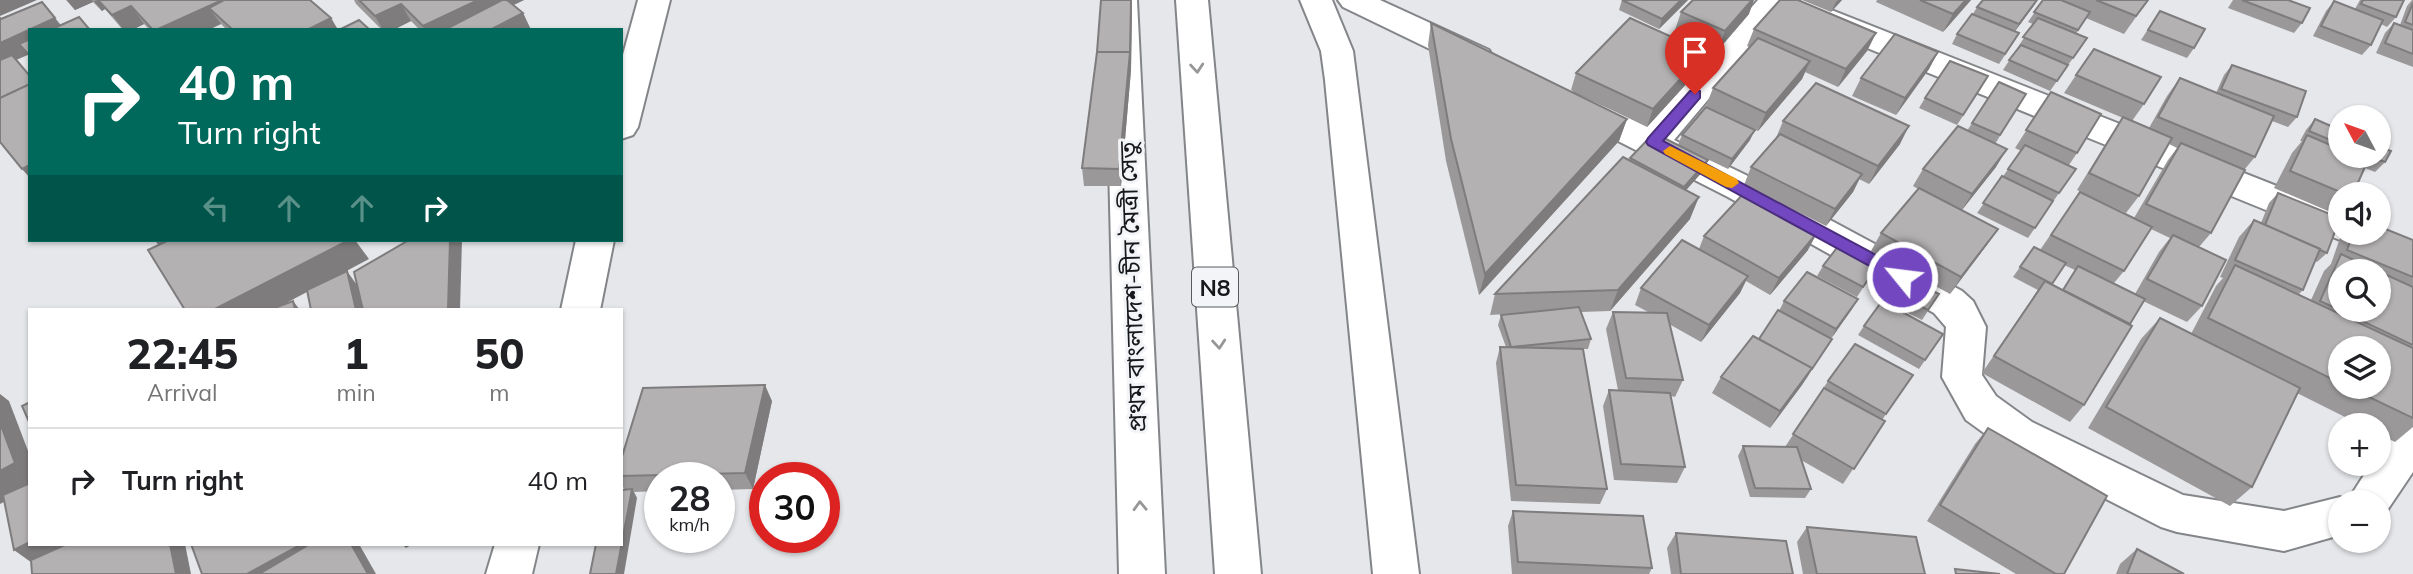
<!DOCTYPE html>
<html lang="en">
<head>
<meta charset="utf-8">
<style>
  body { margin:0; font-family:Mulish,"Noto Sans Bengali",sans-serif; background:#f6f6f6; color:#202124; height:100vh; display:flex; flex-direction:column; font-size:26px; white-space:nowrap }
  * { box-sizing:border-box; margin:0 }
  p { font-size:23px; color:#757577 }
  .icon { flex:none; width:38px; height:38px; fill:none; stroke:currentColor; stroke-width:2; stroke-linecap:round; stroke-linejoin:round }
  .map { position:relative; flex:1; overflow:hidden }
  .drawer { position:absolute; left:28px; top:308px; width:595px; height:238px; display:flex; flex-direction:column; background:#fff; border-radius:0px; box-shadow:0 2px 5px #0004 }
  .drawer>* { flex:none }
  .hud { position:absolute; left:28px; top:28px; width:595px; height:214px; border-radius:0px; box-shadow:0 2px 5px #0004; background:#00695c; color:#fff; overflow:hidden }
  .needle { width:46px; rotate:311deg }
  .fabs { position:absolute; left:2328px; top:105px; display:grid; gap:14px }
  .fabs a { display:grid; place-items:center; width:63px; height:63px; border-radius:50%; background:#fff; box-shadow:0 2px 5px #0004; font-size:35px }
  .speed { position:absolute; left:644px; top:462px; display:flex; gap:14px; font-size:35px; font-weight:700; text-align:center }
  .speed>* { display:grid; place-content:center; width:91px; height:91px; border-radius:50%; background:#fff; box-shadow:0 2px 5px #0004; line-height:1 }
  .speed small { font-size:18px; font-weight:400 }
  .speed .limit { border:10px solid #d22; background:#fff; color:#111 }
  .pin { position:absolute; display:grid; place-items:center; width:60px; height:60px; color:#fff; margin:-72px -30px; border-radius:50% 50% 50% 0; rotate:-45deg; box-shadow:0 0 7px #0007 }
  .pin .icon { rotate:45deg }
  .me { position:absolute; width:77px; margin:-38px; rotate:299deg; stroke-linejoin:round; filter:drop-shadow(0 0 5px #0008) }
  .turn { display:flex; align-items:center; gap:24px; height:147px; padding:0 35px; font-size:32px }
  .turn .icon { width:91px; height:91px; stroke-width:2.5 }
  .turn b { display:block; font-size:49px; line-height:60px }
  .lanes { display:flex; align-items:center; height:66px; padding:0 35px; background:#0003; justify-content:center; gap:35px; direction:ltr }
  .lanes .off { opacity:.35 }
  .eta { display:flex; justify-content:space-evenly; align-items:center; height:119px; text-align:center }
  .eta b { font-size:42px; font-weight:800; line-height:49px }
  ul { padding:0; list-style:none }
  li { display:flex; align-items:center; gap:21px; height:105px; padding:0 35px; border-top:2px solid #e0e0e0 }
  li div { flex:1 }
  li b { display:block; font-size:26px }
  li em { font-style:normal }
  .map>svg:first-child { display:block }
</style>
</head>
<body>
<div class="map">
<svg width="2413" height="574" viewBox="0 0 2413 574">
  <rect width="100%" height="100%" fill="#e5e7ea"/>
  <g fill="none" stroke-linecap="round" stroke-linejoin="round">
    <defs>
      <g id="minor">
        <polygon points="1338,0 1380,0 1489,50 1493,58 1489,66 1477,69 1465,66 1343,7"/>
        <path d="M1758,0h48l534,211v22h15l-15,7 -559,-227 -107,127 80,39 208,112 11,10 13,26 -4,48 14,21 36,26 151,73 101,16 56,-14 8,3 23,-36h7c0,-20 17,-38 35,-45v53l-29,43 -6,3v-16h-38v33l-56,16 -107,-19 -16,-5 -159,-81 -36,-26 -24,-43 4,-50 -12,-14 -206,-116 -165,-84 -5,-8 5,-8 12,-4 72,33z"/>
      </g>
      <g id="major">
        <polygon points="638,0 670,0 638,127 633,135 621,139 621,62"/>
        <polygon points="1300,0 1332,0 1353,51 1419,574 1373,574 1325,80 1321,51"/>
        <polygon points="576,240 614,240 600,310 561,310"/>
        <polygon points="495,544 539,544 532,574 486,574"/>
      </g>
      <g id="highway">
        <polygon points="1105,0 1137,0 1165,574 1119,574"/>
        <polygon points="1176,0 1208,0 1261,574 1215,574"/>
      </g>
    </defs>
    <use href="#minor" stroke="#838588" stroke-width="4"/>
    <use href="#major" stroke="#838588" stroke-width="4"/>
    <use href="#highway" stroke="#838588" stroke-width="4"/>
    <use href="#minor" fill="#fff" fill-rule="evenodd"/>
    <use href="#major" fill="#fff" fill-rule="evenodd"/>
    <use href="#highway" fill="#fff" fill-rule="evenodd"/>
  </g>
  <g fill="#9b989a" fill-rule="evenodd">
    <polygon points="66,0 310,0 331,18 338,30 227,30 221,24 208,30 150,30 144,24 132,30 123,30 105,9 102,11 93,2 75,10"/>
    <polygon points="354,0 524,0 513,5 523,13 531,30 420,30 411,21 393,30 382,30 356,4"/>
    <polygon points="1132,0 1131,70 1121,186 1084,186 1082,168"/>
    <polygon points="1622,0 1688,0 1659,29 1619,10"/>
    <polygon points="1802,0 1842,0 1831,12"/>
    <polygon points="1877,0 1971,0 1943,32 1876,2"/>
    <polygon points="2043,0 2148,0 2124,34 2086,18 2076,34 2087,38 2050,91 2003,70 2033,24 2028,22"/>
    <polygon points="2233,0 2288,0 2302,23 2294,33 2228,8"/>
    <polygon points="2360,0 2404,0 2396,17 2387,27 2381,24 2371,45 2362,55 2313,36 2326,11 2334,1 2355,9"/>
    <polygon points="2412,0 2413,0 2413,67 2376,53 2385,33 2394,23 2400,25 2407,6"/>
    <polygon points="2035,4 2015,31 2013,43 1999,64 1952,44 1957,34 1973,14 1977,7"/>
    <polygon points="2160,11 2194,48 2187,58 2141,40"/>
    <polygon points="1681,12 1749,14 1719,49 1675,30"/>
    <polygon points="1431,23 1627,119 1619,141 1479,295 1446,161 1428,45"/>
    <polygon points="1754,29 1876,33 1867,51 1838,87 1805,72 1802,79 1758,131 1706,106 1713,88 1749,47 1747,46"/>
    <polygon points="1938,52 1929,69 1896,115 1852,96 1861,78"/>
    <path d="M2232,65l65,52 -9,10 -16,-6 -17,36 -11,13 -33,63 -12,14 3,59 -15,16 -44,-21 -59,104 -14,17 -88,-49 56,-83 -25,-13 21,-30 6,3 40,-58 54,26 34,-58 9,-12 -8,-4 -30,52 -13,17 -49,-23 34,-55 12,-17 -59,-25 12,-18 68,29 -12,17 17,7 18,-32 13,-18 36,15 8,-18zM2151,229l19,9 -11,14 -24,42 -21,-11 10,-12zM2064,265l11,5 -13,20 -10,-6z"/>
    <polygon points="1699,70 1647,127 1571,90 1576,73"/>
    <polygon points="1982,87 1957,125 1919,108 1925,98"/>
    <polygon points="2051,92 2077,153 2069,165 2059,193 2028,238 1977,213 2021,151 2015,148"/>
    <polygon points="2026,94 1995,144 1996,167 1962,210 1998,229 1986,246 1950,294 1871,251 1881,233 1918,189 1913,186 1923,169 1967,131 1972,123"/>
    <polygon points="2315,119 2340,130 2340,156 2378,156 2385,162 2375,172 2365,168 2353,194 2340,194 2340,210 2335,214 2274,188 2292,153 2302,141 2300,141 2306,130"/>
    <polygon points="1783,121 1900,144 1869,184 1859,179 1853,192 1826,226 1744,185 1751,167 1776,138"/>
    <polygon points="1682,135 1750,140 1728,169 1678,145"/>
    <polygon points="1630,158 1704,170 1686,190 1690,219 1610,311 1581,312 1591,339 1588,349 1583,349 1607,489 1600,504 1511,501 1496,363 1500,347 1506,347 1498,325 1501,315 1505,314 1490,315 1495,294 1629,161"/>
    <path d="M2278,193l49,60 -10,9 -2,-1 -12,29 -4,4 12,6 13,-29 7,-7 10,-29 2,-2h35l35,44v150l-18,15 -17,-8v-9h-17l-64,-32 -45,94 -22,19 -142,-78 53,-89 19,-21 31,16 25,-48 7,-8 -3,-1 19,-40 15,-17 7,3 8,-20zM2340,348l38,39h-38z"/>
    <polygon points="1704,236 1808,250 1770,295 1746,281 1740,293 1701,342 1669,324 1683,380 1675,397 1671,396 1685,467 1677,483 1614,480 1603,406 1609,390 1618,390 1606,329 1613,312 1650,313 1635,305 1641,288 1699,249"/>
    <polygon points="1878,265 1857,297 1817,276 1823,266"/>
    <polygon points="1898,274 1939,294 1922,320 1882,300"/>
    <polygon points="1784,301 1852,309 1831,338 1807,378 1770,428 1712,393 1721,377 1759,339 1779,311"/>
    <polygon points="1864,326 1943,334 1919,369 1858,335"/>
    <polygon points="1913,375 1882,420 1885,421 1843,484 1801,460 1811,489 1805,498 1750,497 1738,456 1743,446 1785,447 1828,381"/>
    <polygon points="772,401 753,489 719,490 719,478 660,478 660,491 634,492 637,498 625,490 621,484 621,460"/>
    <polygon points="1988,428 2064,574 2016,574 1927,521 1975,444"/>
    <polygon points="1513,511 1652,568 1649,574 1512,574 1508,526"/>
    <polygon points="1807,527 1925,574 1803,574 1797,542"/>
    <polygon points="1676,533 1793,574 1671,574 1667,548"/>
    <polygon points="2137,549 2184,574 2116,574 2120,564"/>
  </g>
  <g fill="#7e7c7d">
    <polygon points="0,0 37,0 0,16"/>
    <polygon points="67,0 92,0 93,2 75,10"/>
    <polygon points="98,0 105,9 102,11 94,1"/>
    <polygon points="222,0 261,0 209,8 221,24 208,30 156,30"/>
    <polygon points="478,0 524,0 462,30 425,30 423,26"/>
    <polygon points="1132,0 1131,70 1121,186 1119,169"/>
    <polygon points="1681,0 1688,0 1659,29 1662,19"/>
    <polygon points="1752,0 1754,0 1749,14 1719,49 1725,31"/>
    <polygon points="1838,0 1842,0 1831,12 1836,2"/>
    <polygon points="1966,0 1971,0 1943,32 1953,14"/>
    <polygon points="2037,0 2035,4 2013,34 2019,24"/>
    <polygon points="401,4 411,21 393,30 383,30 375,16"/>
    <polygon points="131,6 144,24 132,30 124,30 112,15"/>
    <polygon points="523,13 531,30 490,30"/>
    <polygon points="55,18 65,30 30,30 30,54 0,67 0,43"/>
    <polygon points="331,18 338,30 307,30"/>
    <polygon points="1876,33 1867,51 1838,87 1846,69"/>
    <polygon points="1705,52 1699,70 1647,127 1653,109"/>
    <polygon points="1938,52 1929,69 1896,115 1905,98"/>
    <polygon points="1810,61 1802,79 1758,131 1766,113"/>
    <polygon points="1627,119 1619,141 1479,295 1485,274"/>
    <polygon points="1909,126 1900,144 1869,184 1878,166"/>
    <polygon points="1755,130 1750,140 1728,169 1732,159"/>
    <polygon points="2007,149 1996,167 1961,211 1972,194"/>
    <polygon points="1708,160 1704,170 1680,197 1684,187"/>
    <polygon points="30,165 30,178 22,169"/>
    <polygon points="1862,174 1853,192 1826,226 1835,209"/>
    <polygon points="1699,197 1690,219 1610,311 1618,290"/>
    <polygon points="1998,229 1986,246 1950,294 1961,277"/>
    <polygon points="1817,233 1808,250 1770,295 1779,278"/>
    <polygon points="349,240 355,240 369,259 273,310 213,310"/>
    <polygon points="450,240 462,240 460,310 448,310"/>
    <polygon points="347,271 359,288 365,310 356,310"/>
    <polygon points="1748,276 1740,293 1701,342 1709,325"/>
    <polygon points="1858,299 1852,309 1831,339 1836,329"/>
    <polygon points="293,301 300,310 295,310"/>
    <polygon points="1812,368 1802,385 1770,428 1780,411"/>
    <polygon points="765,385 772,401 753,489 745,473"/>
    <polygon points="0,394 9,401 30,456 30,488 0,504"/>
    <polygon points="632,489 637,498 624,574 616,574"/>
    <polygon points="30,542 30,544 78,544 35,565 14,550"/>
    <polygon points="170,544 185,544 191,574 176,574"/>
    <polygon points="302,544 323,544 291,574 247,574"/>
    <polygon points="351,544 359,544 376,574 368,574"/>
    <polygon points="402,544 413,544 406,548"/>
  </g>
  <g fill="#b4b1b3" stroke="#7e7c7d" stroke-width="2" fill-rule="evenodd">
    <polygon points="98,0 222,0 156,30 153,30 131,6 112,15"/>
    <polygon points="224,0 310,0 331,18 307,30 233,30 209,8"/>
    <polygon points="359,0 478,0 423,26 401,4 375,16"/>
    <polygon points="502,0 507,0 523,13 490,30 444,30"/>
    <polygon points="1101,0 1131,0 1130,52 1097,52"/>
    <polygon points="1622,0 1681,0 1662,19"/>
    <polygon points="1693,0 1752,0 1725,31 1681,12"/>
    <polygon points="1780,0 1798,0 1876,33 1846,69 1754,29"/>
    <polygon points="1920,0 1966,0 1953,14"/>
    <polygon points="1983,0 2037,0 2019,24 1977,7"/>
    <polygon points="2043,0 2061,0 2090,12 2078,30 2034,12"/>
    <polygon points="2096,0 2148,0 2136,16"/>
    <polygon points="2242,0 2288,0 2310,8 2302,23"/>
    <polygon points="2363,0 2404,0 2396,17 2361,4"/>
    <polygon points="2334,1 2383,20 2371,45 2321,26"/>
    <polygon points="42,2 55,18 0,43 0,18 1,19"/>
    <polygon points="2413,3 2413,25 2405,22"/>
    <polygon points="2160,11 2205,29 2194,48 2148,30"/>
    <polygon points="1972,14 2019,33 2005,54 1957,34"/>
    <polygon points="79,17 90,30 50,30"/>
    <polygon points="1630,18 1705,52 1653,109 1576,73"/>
    <polygon points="2038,18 2087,38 2073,58 2023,37"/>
    <polygon points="359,20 370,30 339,30"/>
    <polygon points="1431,23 1627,119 1485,274 1451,139"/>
    <polygon points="2394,23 2413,30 2413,54 2385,43"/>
    <polygon points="1895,34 1938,52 1905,98 1861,78"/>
    <polygon points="1758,38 1810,61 1766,113 1713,88"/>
    <polygon points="30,39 30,56 19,44"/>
    <polygon points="2021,45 2068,65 2057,81 2009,60"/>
    <polygon points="2094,49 2161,77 2144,104 2076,75"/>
    <polygon points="1097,52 1130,52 1119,169 1082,168"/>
    <polygon points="12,55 30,76 30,84 0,98 0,60"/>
    <polygon points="1950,61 1988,76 1963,115 1925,98"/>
    <polygon points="2232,65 2306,91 2297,117 2221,89"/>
    <polygon points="2180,78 2274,116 2255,157 2158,117"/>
    <polygon points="1999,82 2026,94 2000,135 1972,123"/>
    <polygon points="1816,83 1909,126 1878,166 1783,121"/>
    <polygon points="30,84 30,165 22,169 0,142 0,98"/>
    <polygon points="2051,92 2101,114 2077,153 2026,130"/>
    <polygon points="1706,107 1755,130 1732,159 1682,135"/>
    <polygon points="2123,117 2172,138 2139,196 2089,173"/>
    <polygon points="2315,119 2340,130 2340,144 2309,131"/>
    <polygon points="1958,126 2007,149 1972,194 1923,169"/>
    <polygon points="1654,133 1708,160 1684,187 1630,158"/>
    <polygon points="1780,134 1862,174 1835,209 1751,167"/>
    <polygon points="2307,135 2340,149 2340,156 2357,156 2368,160 2353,194 2345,194 2290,171"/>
    <polygon points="2181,143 2245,170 2211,233 2146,204"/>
    <polygon points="2025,145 2076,169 2059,193 2008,169"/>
    <polygon points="2378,146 2391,151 2385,162 2369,156 2378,156"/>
    <polygon points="1623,157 1699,197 1618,290 1495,294"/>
    <polygon points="2002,176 2053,201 2035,228 1983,203"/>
    <polygon points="1919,188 1998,229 1961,277 1881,233"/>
    <polygon points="2080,192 2152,227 2124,271 2051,235"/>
    <polygon points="1744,193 1817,233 1779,278 1704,236"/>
    <polygon points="2278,193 2340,218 2327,253 2320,250 2320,249 2265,225"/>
    <polygon points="2254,220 2320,249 2303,290 2235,260"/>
    <polygon points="2378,226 2413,240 2413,277 2347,250 2353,233 2378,233"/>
    <polygon points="2173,235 2226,260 2202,306 2147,279"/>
    <polygon points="156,240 169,240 159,244"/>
    <polygon points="169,240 349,240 213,310 185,310 148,250"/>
    <polygon points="409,240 450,240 448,310 363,310 354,272"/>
    <polygon points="1682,240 1748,276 1709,325 1641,288"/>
    <polygon points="1839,245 1878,265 1863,287 1823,266"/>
    <polygon points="2034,247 2066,263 2052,284 2020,267"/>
    <path d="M2341,254l72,33v58l-93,-44zM2340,271h38v39h-38z"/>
    <polygon points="2235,265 2413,348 2413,418 2348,387 2378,387 2378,348 2340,348 2340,383 2208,318"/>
    <polygon points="2078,266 2145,299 2130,324 2063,290"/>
    <polygon points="347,271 356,310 311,310 307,290"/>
    <polygon points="1807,272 1858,299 1836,329 1784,301"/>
    <polygon points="1898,274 1939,294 1928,310 1888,290"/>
    <polygon points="2045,281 2132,326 2084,405 1994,356"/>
    <polygon points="293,301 295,310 269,310"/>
    <polygon points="1882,301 1943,334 1925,360 1864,326"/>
    <polygon points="1579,307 1591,339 1511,347 1501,315"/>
    <polygon points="1778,310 1832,339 1812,369 1759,339"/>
    <polygon points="1613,312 1667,313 1683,380 1626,378"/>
    <polygon points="2160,318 2300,388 2252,487 2106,407"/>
    <polygon points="1753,336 1812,368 1780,411 1721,377"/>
    <polygon points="1855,344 1913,375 1886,414 1828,381"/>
    <polygon points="1500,347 1583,349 1607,489 1516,485"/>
    <polygon points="765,385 745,473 621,476 621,460 643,388"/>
    <polygon points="1824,388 1885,421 1854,469 1793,434"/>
    <polygon points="1609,390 1670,393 1685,467 1621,464"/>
    <polygon points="30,402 30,424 22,406"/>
    <polygon points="0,423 15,463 0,471"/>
    <polygon points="1988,428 2107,496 2064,574 2056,574 1940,505"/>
    <polygon points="1743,446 1797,447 1811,489 1755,488"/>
    <polygon points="30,483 30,542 14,550 3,495"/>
    <polygon points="632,489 616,574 590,574 596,544 621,544 621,490"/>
    <polygon points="1513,511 1643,516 1652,568 1518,562"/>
    <polygon points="1807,527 1916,537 1925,574 1817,574"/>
    <polygon points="1676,533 1786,541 1793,574 1681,574"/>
    <polygon points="67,544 170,544 176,574 32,574 31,560"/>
    <polygon points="191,544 302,544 247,574 202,574"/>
    <polygon points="310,544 351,544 368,574 259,574"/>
    <polygon points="2137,549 2184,574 2127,574"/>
    <polygon points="1955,569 2000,574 1956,574"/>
  </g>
  <defs><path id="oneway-chevron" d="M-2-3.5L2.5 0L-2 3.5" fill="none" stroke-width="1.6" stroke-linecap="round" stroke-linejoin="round" transform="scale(1.75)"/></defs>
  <g stroke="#979798">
    <use href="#oneway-chevron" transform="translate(1197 68) rotate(85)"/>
    <use href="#oneway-chevron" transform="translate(1219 344) rotate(85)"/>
    <use href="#oneway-chevron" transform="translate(1140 506) rotate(-92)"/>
  </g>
  <polygon fill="#7247c0" stroke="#4a2e7d" stroke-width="2" points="1695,90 1700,91 1700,98 1663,141 1908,272 1910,277 1908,281 1897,281 1648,145 1646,142 1648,138 1690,91"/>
  <polygon fill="#f59e0b" points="1670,146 1737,179 1739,183 1732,188 1726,187 1665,154 1663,151"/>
  <g text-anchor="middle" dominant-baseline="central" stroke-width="6" stroke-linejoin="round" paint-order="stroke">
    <rect fill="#f2f4f7" stroke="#595a5c" stroke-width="2" x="1192" y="267.5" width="46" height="39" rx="5"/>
    <g font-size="23" font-weight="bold" fill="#171819">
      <text x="1215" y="287">N8</text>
    </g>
    <g font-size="24" fill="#171819" stroke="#f2f4f7">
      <text transform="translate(1132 287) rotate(-92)">প্রথম বাংলাদেশ-চীন মৈত্রী সেতু</text>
    </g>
  </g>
</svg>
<div class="fabs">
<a><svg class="needle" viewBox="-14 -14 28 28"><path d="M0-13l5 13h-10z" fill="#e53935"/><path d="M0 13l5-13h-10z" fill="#757577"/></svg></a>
<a><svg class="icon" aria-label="sound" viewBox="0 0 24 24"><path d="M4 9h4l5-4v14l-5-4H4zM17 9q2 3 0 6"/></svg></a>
<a><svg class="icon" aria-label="search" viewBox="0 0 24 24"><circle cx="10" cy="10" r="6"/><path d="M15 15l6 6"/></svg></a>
<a><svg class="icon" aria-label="layers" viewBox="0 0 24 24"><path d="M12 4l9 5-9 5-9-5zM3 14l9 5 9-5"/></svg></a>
<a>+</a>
<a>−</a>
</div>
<div class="speed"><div>28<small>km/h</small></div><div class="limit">30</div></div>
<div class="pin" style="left:1695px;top:94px;background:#d93025"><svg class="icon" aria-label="arrive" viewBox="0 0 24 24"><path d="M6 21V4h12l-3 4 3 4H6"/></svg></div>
<svg class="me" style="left:1902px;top:277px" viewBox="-20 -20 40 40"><circle r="17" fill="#7247c0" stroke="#fff" stroke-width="3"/><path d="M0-11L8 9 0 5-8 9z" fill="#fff"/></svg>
<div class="hud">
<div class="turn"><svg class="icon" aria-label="right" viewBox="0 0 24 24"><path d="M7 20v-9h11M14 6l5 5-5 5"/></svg><div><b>40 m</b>Turn right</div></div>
<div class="lanes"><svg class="icon off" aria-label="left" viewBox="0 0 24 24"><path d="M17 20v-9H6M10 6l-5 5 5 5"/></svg><svg class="icon off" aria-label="ahead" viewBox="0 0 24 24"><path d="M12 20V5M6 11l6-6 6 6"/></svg><svg class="icon off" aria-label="ahead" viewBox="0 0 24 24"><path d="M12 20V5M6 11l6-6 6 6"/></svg><svg class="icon" aria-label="right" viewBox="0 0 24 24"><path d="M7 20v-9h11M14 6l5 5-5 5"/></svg></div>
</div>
<section class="drawer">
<div class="eta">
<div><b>22:45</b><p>Arrival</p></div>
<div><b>1</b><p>min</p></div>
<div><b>50</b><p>m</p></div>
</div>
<ul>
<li><svg class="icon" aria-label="right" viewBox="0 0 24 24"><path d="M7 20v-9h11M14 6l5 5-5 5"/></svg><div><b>Turn right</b></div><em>40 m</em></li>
</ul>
</section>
</div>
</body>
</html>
